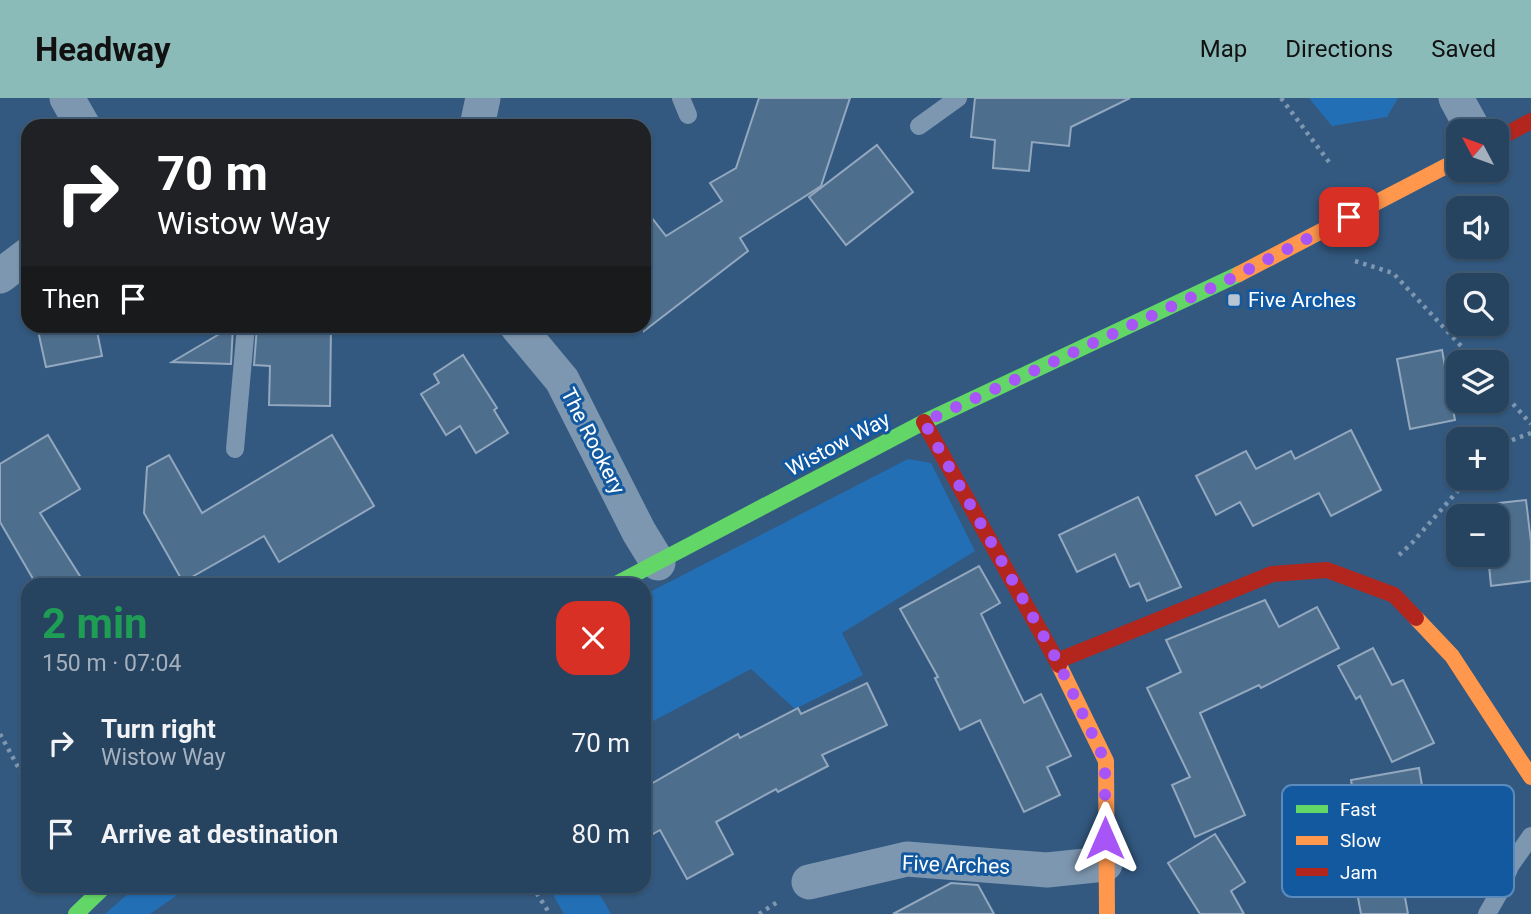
<!DOCTYPE html>
<html lang="en">
<head>
<meta charset="utf-8">
<style>
  body { margin:0; font-family:Roboto,sans-serif; background:#324e69; color:#f1f3f6; height:100vh; display:flex; flex-direction:column; font-size:26px; white-space:nowrap }
  * { box-sizing:border-box; margin:0 }
  p { font-size:23px; color:#a4b0bd }
  .icon { flex:none; width:38px; height:38px; fill:none; stroke:currentColor; stroke-width:2; stroke-linecap:round; stroke-linejoin:round }
  .map { position:relative; flex:1; overflow:hidden }
  .panel { position:absolute; left:21px; top:480px; width:630px; height:315px; display:flex; flex-direction:column; background:#264360; border-radius:21px; box-shadow:0 2px 5px #0004,0 0 0 2px #425c75 }
  .panel>* { flex:none }
  .top-card { position:absolute; left:21px; top:21px; width:630px; height:214px; border-radius:21px; box-shadow:0 2px 5px #0004,0 0 0 2px #425c75; background:#202124; color:#fff; overflow:hidden }
  .needle { width:46px; rotate:311deg }
  .buttons { position:absolute; left:1446px; top:21px; display:grid; gap:14px }
  .buttons a { display:grid; place-items:center; width:63px; height:63px; border-radius:14px; background:#264360; box-shadow:0 2px 5px #0004,0 0 0 2px #425c75; font-size:35px }
  .pin { position:absolute; display:grid; place-items:center; width:60px; height:60px; color:#fff; margin:-30px; border-radius:14px; box-shadow:0 4px 10px #0006 }
  .me { position:absolute; width:77px; margin:-38px; rotate:0deg; stroke-linejoin:round; filter:drop-shadow(0 0 5px #0008) }
  .turn { display:flex; align-items:center; gap:24px; height:147px; padding:0 21px; font-size:32px }
  .turn .icon { width:91px; height:91px; stroke-width:2.5 }
  .turn b { display:block; font-size:49px; line-height:60px }
  .then { display:flex; align-items:center; height:66px; padding:0 21px; background:#0003; gap:14px; font-size:26px }
  .round { display:grid; place-items:center; flex:none; width:74px; height:74px; border-radius:21px; background:#324e69 }
  .headline { display:flex; align-items:center; justify-content:space-between; height:119px; padding:0 21px }
  h1 { font-size:42px; font-weight:700; line-height:52px; color:#1e9e55 }
  ul { padding:0; list-style:none }
  li { display:flex; align-items:center; gap:21px; height:91px; padding:0 21px }
  li div { flex:1 }
  li b { display:block; font-size:26px }
  li em { font-style:normal }
  header { display:flex; align-items:center; gap:42px; box-sizing:border-box; height:98px; padding:0 35px; background:#8bbbb9; color:#111 }
  header strong { font-size:33px }
  nav { display:flex; gap:38px; margin-inline-start:auto; font-size:24px }
  .map>svg:first-child { display:block }
</style>
</head>
<body>
<header>
<strong>Headway</strong>
<nav><a>Map</a><a>Directions</a><a>Saved</a></nav>
</header>
<div class="map">
<svg width="1531" height="816" viewBox="0 0 1531 816">
  <rect width="100%" height="100%" fill="#335980"/>
  <g fill="#236fb6">
    <polygon points="1309,0 1398,0 1387,19 1332,28"/>
    <polygon points="908,361 931,365 975,453 842,535 863,577 795,611 751,571 644,628 644,497"/>
    <polygon points="137,788 190,788 150,816 105,816"/>
    <polygon points="548,788 595,788 611,816 564,816"/>
  </g>
  <g fill="#4e6e8d" stroke="#93a8be" stroke-width="2">
    <polygon points="759,0 850,0 821,88 740,140 748,153 644,233 644,110 666,138 722,103 710,85 736,70"/>
    <polygon points="975,0 1130,0 1071,29 1069,48 1032,44 1029,73 993,70 995,42 971,39"/>
    <polygon points="877,47 913,94 846,147 809,99"/>
    <polygon points="37,228 96,228 102,258 46,269"/>
    <polygon points="233,228 231,266 172,264"/>
    <polygon points="257,228 331,228 330,308 269,307 270,268 254,267"/>
    <polygon points="1442,252 1455,322 1410,331 1397,261"/>
    <polygon points="463,257 497,310 494,312 508,335 476,355 460,328 446,337 421,296 439,285 434,276"/>
    <polygon points="1351,332 1381,392 1331,418 1319,395 1253,428 1240,404 1216,417 1196,378 1246,353 1256,371 1291,353 1295,361"/>
    <polygon points="48,337 80,391 40,415 85,486 36,486 0,424 0,366"/>
    <polygon points="332,337 374,408 279,464 264,438 183,484 144,415 147,369 169,357 202,415"/>
    <polygon points="1138,399 1181,489 1147,503 1139,485 1130,489 1115,456 1077,474 1059,437"/>
    <polygon points="1526,402 1531,444 1531,483 1491,488 1488,457 1496,457 1496,418 1483,418 1481,407"/>
    <polygon points="979,468 1000,505 981,516 1024,605 1041,596 1071,658 1047,669 1060,697 1024,714 980,622 960,632 935,580 938,579 900,511"/>
    <polygon points="1265,502 1279,529 1317,509 1339,550 1261,590 1259,587 1200,615 1245,717 1195,739 1172,687 1190,679 1147,590 1181,574 1166,542"/>
    <polygon points="1373,550 1392,587 1403,582 1434,645 1392,664 1360,598 1356,601 1338,568"/>
    <polygon points="867,585 887,627 822,657 828,668 778,694 776,691 716,724 733,756 687,781 660,732 644,741 644,690 738,636 740,640 798,610 801,616"/>
    <polygon points="1419,670 1432,746 1441,744 1449,785 1404,794 1408,816 1361,816 1351,762 1364,760 1351,682"/>
    <polygon points="1215,736 1245,784 1231,793 1244,816 1200,816 1168,765"/>
    <polygon points="951,785 978,787 994,816 893,816"/>
  </g>
  <g fill="none" stroke-linecap="round" stroke-linejoin="round">
    <g stroke="#7e97b0" stroke-width="4.5" stroke-dasharray="3.5 5" stroke-linecap="butt">
      <polyline points="1281,0 1332,68"/>
      <polyline points="1355,163 1393,175 1476,264"/>
      <polyline points="1496,287 1531,326"/>
      <polyline points="1496,348 1531,335"/>
      <polyline points="1399,457 1412,445 1469,380"/>
      <polyline points="0,636 28,687"/>
      <polyline points="532,788 550,816"/>
      <polyline points="759,816 779,803"/>
    </g>
    <g stroke="#7e97b0" stroke-width="18">
      <polyline points="681,0 688,17"/>
      <polyline points="919,28 958,0"/>
      <polyline points="235,351 246,228"/>
      <polyline points="1487,816 1499,795 1510,768 1531,738"/>
    </g>
    <g stroke="#7e97b0" stroke-width="35">
      <polyline points="67,0 83,28"/>
      <polyline points="1456,0 1474,33"/>
      <polyline points="477,28 483,0"/>
      <polyline points="0,178 28,157"/>
      <polyline points="517,228 562,282 639,434 658,465"/>
      <polyline points="809,784 907,761 1047,772 1105,766"/>
    </g>
    <g stroke="#63d668" stroke-width="16">
      <polyline points="616,486 924,324 1239,176"/>
      <polyline points="76,816 105,788"/>
    </g>
    <g stroke="#ff974d" stroke-width="16">
      <polyline points="1239,176 1458,62"/>
      <polyline points="1416,520 1452,558 1531,679"/>
      <polyline points="1059,567 1106,663 1107,816"/>
    </g>
    <g stroke="#b3261e" stroke-width="16">
      <polyline points="1496,42 1531,23"/>
      <polyline points="924,324 1059,567"/>
      <polyline points="1057,563 1272,476 1327,472 1394,497 1416,520"/>
    </g>
  </g>
  <g fill="none" stroke-linecap="round" stroke-linejoin="round">
    <polyline stroke="#a855f7" stroke-width="12" stroke-dasharray="0 21.6" points="1105,740 1105,663 1058,564 924,324 1224,184 1349,119"/>
  </g>
  <rect fill="#b8c5d3" stroke="#1359a0" stroke-width="2.5" x="1227" y="195" width="14" height="14" rx="3.5"/>
  <g text-anchor="middle" dominant-baseline="central" stroke-width="6" stroke-linejoin="round" paint-order="stroke">
    <g font-size="21" fill="#fff" stroke="#1359a0" text-anchor="start">
      <text x="1248" y="202">Five Arches</text>
    </g>
    <g font-size="21" fill="#fff" stroke="#1359a0">
      <text transform="translate(593 343) rotate(63)">The Rookery</text>
      <text transform="translate(838 346) rotate(-28)">Wistow Way</text>
      <text transform="translate(956 767) rotate(2)">Five Arches</text>
    </g>
  </g>
  <rect x="1282" y="687" width="232" height="112" rx="10" fill="#1359a0" stroke="#5a8bbc" stroke-width="2"/>
  <rect x="1296" y="707" width="32" height="8" fill="#63d668"/>
  <rect x="1296" y="738" width="32" height="9" fill="#ff974d"/>
  <rect x="1296" y="770" width="32" height="8" fill="#b3261e"/>
  <g font-size="19" fill="#fff">
    <text x="1340" y="718">Fast</text>
    <text x="1340" y="749">Slow</text>
    <text x="1340" y="781">Jam</text>
  </g>
</svg>
<div class="buttons">
<a><svg class="needle" viewBox="-14 -14 28 28"><path d="M0-13l5 13h-10z" fill="#e53935"/><path d="M0 13l5-13h-10z" fill="#a4b0bd"/></svg></a>
<a><svg class="icon" aria-label="sound" viewBox="0 0 24 24"><path d="M4 9h4l5-4v14l-5-4H4zM17 9q2 3 0 6"/></svg></a>
<a><svg class="icon" aria-label="search" viewBox="0 0 24 24"><circle cx="10" cy="10" r="6"/><path d="M15 15l6 6"/></svg></a>
<a><svg class="icon" aria-label="layers" viewBox="0 0 24 24"><path d="M12 4l9 5-9 5-9-5zM3 14l9 5 9-5"/></svg></a>
<a>+</a>
<a>−</a>
</div>
<div class="pin" style="left:1349px;top:119px;background:#d93025"><svg class="icon" aria-label="arrive" viewBox="0 0 24 24"><path d="M6 21V4h12l-3 4 3 4H6"/></svg></div>
<svg class="me" style="left:1105px;top:740px" viewBox="-20 -20 40 40"><path d="M0-17L14 15 0 8-14 15z" fill="#a855f7" stroke="#fff" stroke-width="4"/></svg>
<div class="top-card">
<div class="turn"><svg class="icon" aria-label="right" viewBox="0 0 24 24"><path d="M7 20v-9h11M14 6l5 5-5 5"/></svg><div><b>70 m</b>Wistow Way</div></div>
<div class="then">Then<svg class="icon" aria-label="arrive" viewBox="0 0 24 24"><path d="M6 21V4h12l-3 4 3 4H6"/></svg></div>
</div>
<section class="panel">
<div class="headline"><div><h1>2 min</h1><p>150 m · 07:04</p></div><a class="round" style="background:#d93025;color:#fff"><svg class="icon" aria-label="close" viewBox="0 0 24 24"><path d="M6 6l12 12M18 6L6 18"/></svg></a></div>
<ul>
<li><svg class="icon" aria-label="right" viewBox="0 0 24 24"><path d="M7 20v-9h11M14 6l5 5-5 5"/></svg><div><b>Turn right</b><p>Wistow Way</p></div><em>70 m</em></li>
<li><svg class="icon" aria-label="arrive" viewBox="0 0 24 24"><path d="M6 21V4h12l-3 4 3 4H6"/></svg><div><b>Arrive at destination</b></div><em>80 m</em></li>
</ul>
</section>
</div>
</body>
</html>
